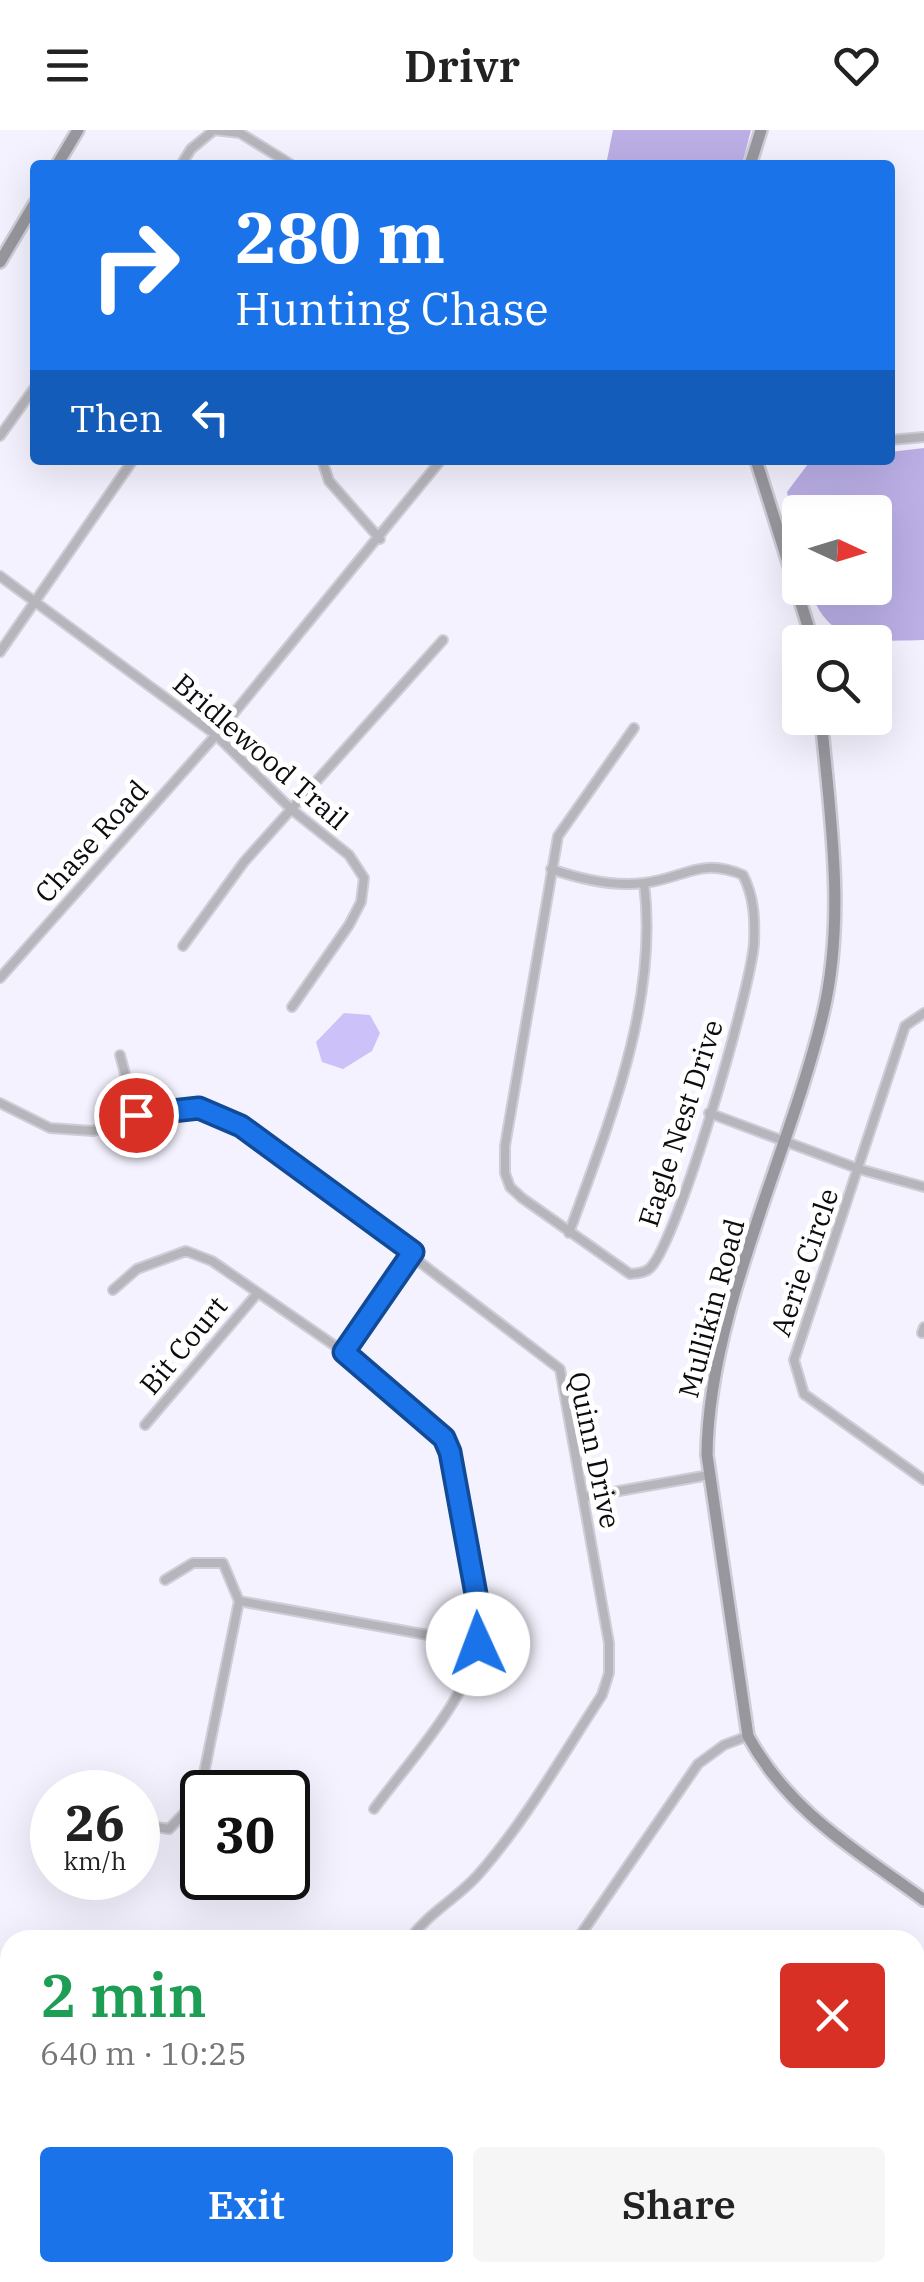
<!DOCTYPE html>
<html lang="en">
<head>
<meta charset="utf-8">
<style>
  body { margin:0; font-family:"IBM Plex Serif",serif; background:#f6f6f6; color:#222; height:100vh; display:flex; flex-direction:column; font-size:38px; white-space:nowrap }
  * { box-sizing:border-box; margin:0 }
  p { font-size:32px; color:#767676 }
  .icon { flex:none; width:55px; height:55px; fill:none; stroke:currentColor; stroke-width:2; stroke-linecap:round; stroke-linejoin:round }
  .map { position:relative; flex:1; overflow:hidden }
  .panel { position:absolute; left:0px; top:1800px; width:925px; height:352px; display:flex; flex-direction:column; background:#fff; border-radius:30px 30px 0 0; box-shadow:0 10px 40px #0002 }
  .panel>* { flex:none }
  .hud { position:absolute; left:30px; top:30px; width:865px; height:305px; border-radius:10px; box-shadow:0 10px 40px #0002; background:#1a73e8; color:#fff; overflow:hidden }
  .needle { width:65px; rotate:94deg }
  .buttons { position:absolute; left:782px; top:365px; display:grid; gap:20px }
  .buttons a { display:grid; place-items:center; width:110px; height:110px; border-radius:10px; background:#fff; box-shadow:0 10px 40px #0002; font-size:50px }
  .speed { position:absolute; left:30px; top:1640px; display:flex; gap:20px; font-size:50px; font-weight:700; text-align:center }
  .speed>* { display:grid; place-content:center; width:130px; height:130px; border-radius:50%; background:#fff; box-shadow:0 10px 40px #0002; line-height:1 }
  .speed small { font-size:25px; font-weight:400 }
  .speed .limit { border:5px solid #111; border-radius:15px; background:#fff; color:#111 }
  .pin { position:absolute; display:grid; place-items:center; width:85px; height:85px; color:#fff; margin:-42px; border:5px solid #fff; border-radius:50%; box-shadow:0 2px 10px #0007 }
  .me { position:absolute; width:110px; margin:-55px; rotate:358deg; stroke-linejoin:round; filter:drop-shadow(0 0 8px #0008) }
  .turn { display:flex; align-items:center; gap:35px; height:210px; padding:0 40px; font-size:45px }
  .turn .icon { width:130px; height:130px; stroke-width:2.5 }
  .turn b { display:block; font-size:70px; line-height:85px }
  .then { display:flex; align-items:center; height:95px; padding:0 40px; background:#0003; gap:20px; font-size:38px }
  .round { display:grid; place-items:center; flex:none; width:105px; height:105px; border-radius:10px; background:#f6f6f6 }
  .overview { display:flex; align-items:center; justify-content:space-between; height:170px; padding:0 40px }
  h1 { font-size:60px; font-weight:600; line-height:75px; color:#1e9e55 }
  .action { display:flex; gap:20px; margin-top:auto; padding:20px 40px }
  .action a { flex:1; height:115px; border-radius:10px; background:#1a73e8; color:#fff; font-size:40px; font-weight:600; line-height:115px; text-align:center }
  .action a+a { background:#f6f6f6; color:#222 }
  header { display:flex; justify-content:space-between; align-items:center; height:130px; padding:0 40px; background:#fff; font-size:45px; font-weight:600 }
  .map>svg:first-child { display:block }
</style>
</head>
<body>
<header><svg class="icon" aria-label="menu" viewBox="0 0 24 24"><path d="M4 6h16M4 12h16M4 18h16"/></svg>Drivr<svg class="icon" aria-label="heart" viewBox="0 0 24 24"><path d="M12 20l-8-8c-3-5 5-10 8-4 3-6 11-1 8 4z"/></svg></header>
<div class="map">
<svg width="924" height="2152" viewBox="0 0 924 2152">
  <rect width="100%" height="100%" fill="#f4f2fe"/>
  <g fill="#bbafe6">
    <polygon points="613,0 751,0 742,35 606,35"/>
    <path d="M924,318v192c-53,1 -97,7 -114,-52h65v-76h-75v41l-13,-61 24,-32h79v-8z"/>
  </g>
  <polygon fill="#cdc1f9" points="344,883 370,885 380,903 372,921 343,939 322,932 316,912"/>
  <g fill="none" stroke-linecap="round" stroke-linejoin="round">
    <defs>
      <g id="street">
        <polyline points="181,35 191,19 214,0 240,3 292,35"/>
        <polyline points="0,306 35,257"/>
        <polyline points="890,310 924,307"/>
        <polyline points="322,330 329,351 380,409"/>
        <polyline points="0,446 216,605 291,679 349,725 364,748 361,772 349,795 292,877"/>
        <polyline points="0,522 133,330"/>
        <path d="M551,739c29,10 62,18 93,14 41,-5 56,-26 99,-8 11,22 12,43 11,68 -3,46 -75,294 -103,324 -5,6 -13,6 -21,7l-108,-76 -12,-11 -5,-14v-27l53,-310 76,-108"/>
        <polyline points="183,816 244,732 443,510"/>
        <polyline points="0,848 216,605 441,330"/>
        <polyline points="924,883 905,896 794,1230 804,1264 924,1350"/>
        <polyline points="120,925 136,985"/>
        <path d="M0,973l50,25 43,3 72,-23h34l42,18 319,243 49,274v30l-7,22c-40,61 -77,127 -125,181 -22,24 -48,36 -68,64"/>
        <polyline points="709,983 859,1039 924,1057"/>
        <path d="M569,1103c40,-110 90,-232 75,-350"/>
        <path d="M113,1160l24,-21 49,-18 26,10 132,91 100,85 7,15c10,56 34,133 27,189 -7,55 -72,124 -104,168"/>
        <polyline points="922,1203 924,1197"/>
        <polyline points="344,1222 413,1122"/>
        <polyline points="145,1295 256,1165"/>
        <polyline points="585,1367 709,1345"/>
        <polyline points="239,1471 478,1514"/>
        <polyline points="138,1694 169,1699 199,1668 239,1471 223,1433 193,1433 165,1450"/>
        <polyline points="577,1810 698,1634 724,1615 748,1606"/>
        <polyline points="915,1845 924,1828"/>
        <polyline points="915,1952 924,1955"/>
        <polyline points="915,2040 924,2026"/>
        <polyline points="433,2152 438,2142"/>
        <polyline points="717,2152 723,2142"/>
        <polyline points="839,2152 846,2142"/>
      </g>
      <g id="secondary">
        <polyline points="57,35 78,0"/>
        <polyline points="750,35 761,0"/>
        <polyline points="0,132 35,73"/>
        <polyline points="756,330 813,512"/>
        <path d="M821,588c9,96 25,200 2,296 -33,139 -115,299 -116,441l41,281c41,76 108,114 176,164"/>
      </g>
    </defs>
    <use href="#street" stroke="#cfcdd8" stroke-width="12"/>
    <use href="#secondary" stroke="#cfcdd8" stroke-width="16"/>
    <use href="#street" stroke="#b6b5bb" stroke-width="8"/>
    <use href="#secondary" stroke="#98979e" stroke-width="11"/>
  </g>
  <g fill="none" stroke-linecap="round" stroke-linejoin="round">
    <defs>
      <polyline id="route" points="136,985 199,978 241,996 413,1122 344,1222 444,1308 450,1322 478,1475 478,1514"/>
    </defs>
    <use href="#route" stroke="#114b97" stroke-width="25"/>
    <use href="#route" stroke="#1a73e8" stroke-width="18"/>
  </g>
  <g text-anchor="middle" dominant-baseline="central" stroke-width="10" stroke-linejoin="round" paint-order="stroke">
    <g font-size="28" fill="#0c0c0f" stroke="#fff">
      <text transform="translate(261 621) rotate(41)">Bridlewood Trail</text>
      <text transform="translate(91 711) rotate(-48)">Chase Road</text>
      <text transform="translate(680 993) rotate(-72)">Eagle Nest Drive</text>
      <text transform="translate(804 1132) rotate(-71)">Aerie Circle</text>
      <text transform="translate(711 1178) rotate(-75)">Mullikin Road</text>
      <text transform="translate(183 1215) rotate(-50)">Bit Court</text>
      <text transform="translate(595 1320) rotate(78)">Quinn Drive</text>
    </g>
  </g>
</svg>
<div class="buttons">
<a><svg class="needle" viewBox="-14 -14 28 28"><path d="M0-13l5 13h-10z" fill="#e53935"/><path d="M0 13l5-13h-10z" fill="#767676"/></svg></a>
<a><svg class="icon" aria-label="search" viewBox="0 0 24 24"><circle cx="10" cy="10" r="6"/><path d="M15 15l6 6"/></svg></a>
</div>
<div class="speed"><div>26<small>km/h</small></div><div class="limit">30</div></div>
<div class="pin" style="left:136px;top:985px;background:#d93025"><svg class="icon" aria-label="arrive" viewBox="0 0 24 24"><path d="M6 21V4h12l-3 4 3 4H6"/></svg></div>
<svg class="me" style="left:478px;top:1514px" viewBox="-20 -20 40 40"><circle r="19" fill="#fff"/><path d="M0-13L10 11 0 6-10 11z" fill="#1a73e8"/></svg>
<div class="hud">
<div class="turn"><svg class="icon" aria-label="right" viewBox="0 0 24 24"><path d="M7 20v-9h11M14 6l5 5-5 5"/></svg><div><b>280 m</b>Hunting Chase</div></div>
<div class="then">Then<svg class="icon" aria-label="left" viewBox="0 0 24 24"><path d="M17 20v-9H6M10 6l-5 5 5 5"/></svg></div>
</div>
<section class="panel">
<div class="overview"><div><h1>2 min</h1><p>640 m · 10:25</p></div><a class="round" style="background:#d93025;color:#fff"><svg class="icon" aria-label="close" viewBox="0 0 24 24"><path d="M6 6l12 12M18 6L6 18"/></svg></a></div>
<div class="action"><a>Exit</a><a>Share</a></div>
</section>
</div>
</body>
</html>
